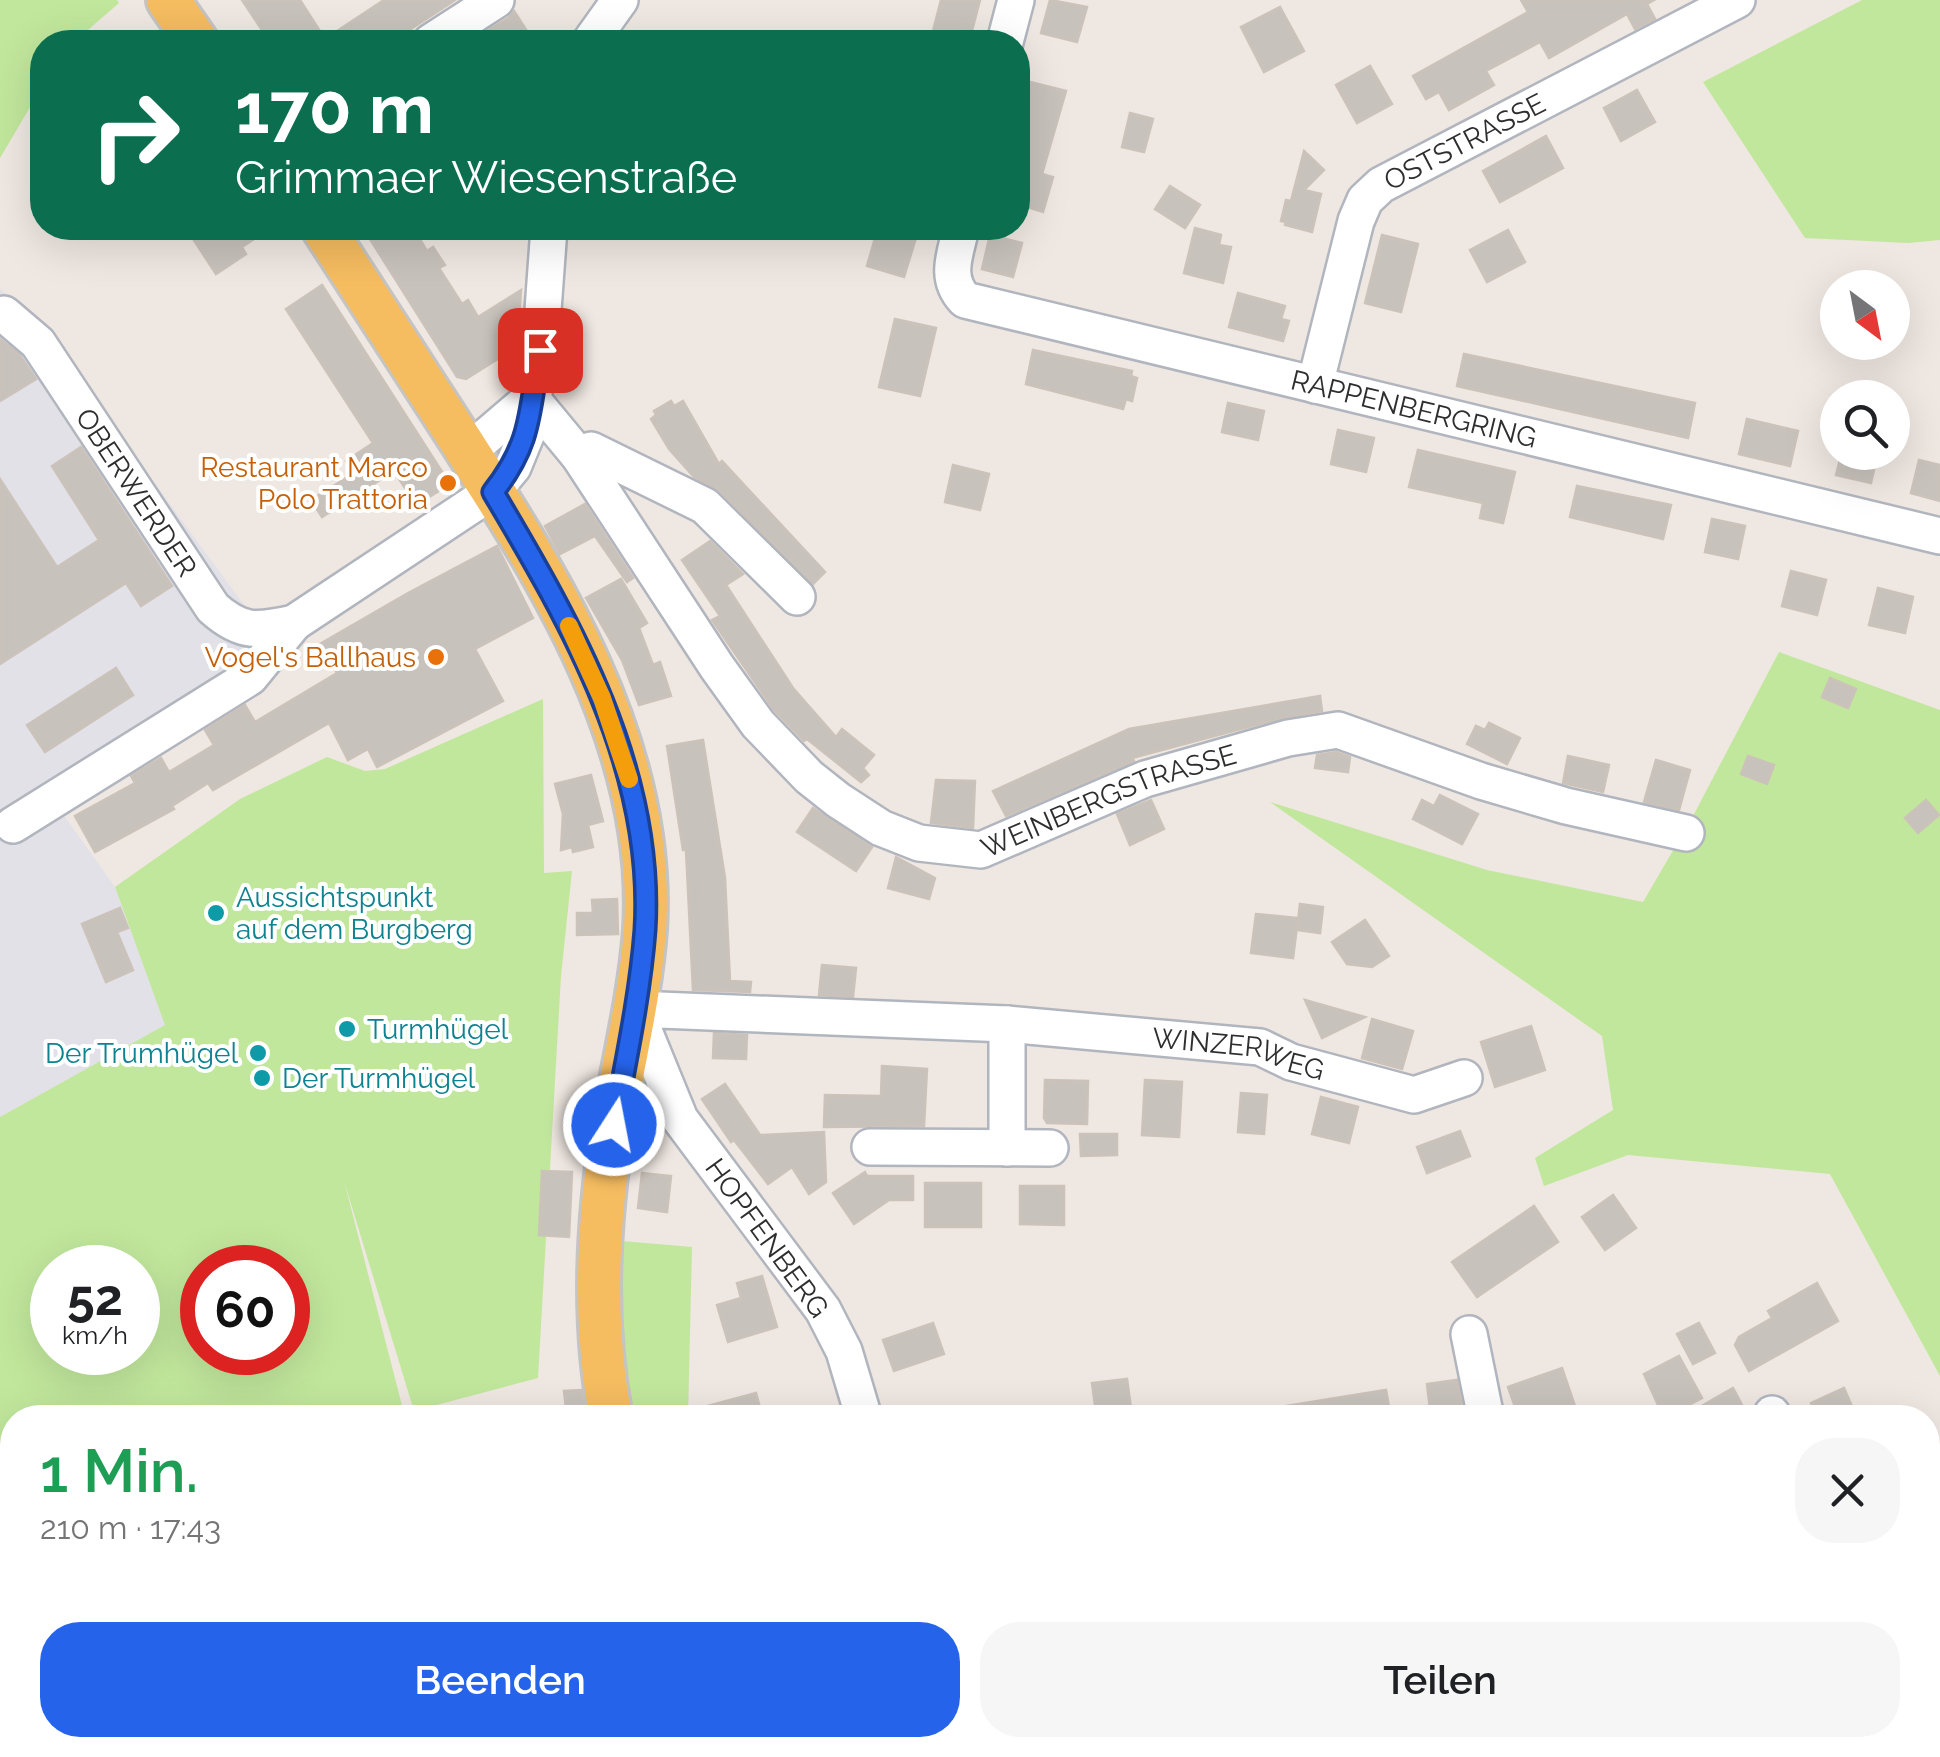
<!DOCTYPE html>
<html lang="de">
<head>
<meta charset="utf-8">
<style>
  body { margin:0; font-family:Raleway,sans-serif; background:#f6f6f6; color:#202124; height:100vh; display:flex; flex-direction:column; font-size:38px; white-space:nowrap }
  * { box-sizing:border-box; margin:0 }
  p { font-size:32px; color:#757577 }
  .icon { flex:none; width:55px; height:55px; fill:none; stroke:currentColor; stroke-width:2; stroke-linecap:round; stroke-linejoin:round }
  .map { position:relative; flex:1; overflow:hidden }
  .drawer { position:absolute; left:0px; top:1405px; width:1940px; height:352px; display:flex; flex-direction:column; background:#fff; border-radius:40px 40px 0 0; box-shadow:0 10px 40px #0002 }
  .drawer>* { flex:none }
  .banner { position:absolute; left:30px; top:30px; width:1000px; height:210px; border-radius:40px; box-shadow:0 10px 40px #0002; background:#0b6e4f; color:#fff; overflow:hidden }
  .needle { width:65px; rotate:148deg }
  .fabs { position:absolute; left:1820px; top:270px; display:grid; gap:20px }
  .fabs a { display:grid; place-items:center; width:90px; height:90px; border-radius:50%; background:#fff; box-shadow:0 10px 40px #0002; font-size:50px }
  .speed { position:absolute; left:30px; top:1245px; display:flex; gap:20px; font-size:50px; font-weight:700; text-align:center }
  .speed>* { display:grid; place-content:center; width:130px; height:130px; border-radius:50%; background:#fff; box-shadow:0 10px 40px #0002; line-height:1 }
  .speed small { font-size:25px; font-weight:400 }
  .speed .limit { border:15px solid #d22; background:#fff; color:#111 }
  .pin { position:absolute; display:grid; place-items:center; width:85px; height:85px; color:#fff; margin:-42px; border-radius:20px; box-shadow:0 5px 15px #0006 }
  .me { position:absolute; width:110px; margin:-55px; rotate:11deg; stroke-linejoin:round; filter:drop-shadow(0 0 8px #0008) }
  .turn { display:flex; align-items:center; gap:35px; height:210px; padding:0 40px; font-size:45px }
  .turn .icon { width:130px; height:130px; stroke-width:2.5 }
  .turn b { display:block; font-size:70px; line-height:85px }
  .round { display:grid; place-items:center; flex:none; width:105px; height:105px; border-radius:40px; background:#f6f6f6 }
  .head { display:flex; align-items:center; justify-content:space-between; height:170px; padding:0 40px }
  h1 { font-size:60px; font-weight:600; line-height:75px; color:#1e9e55 }
  .primary-button { display:flex; gap:20px; margin-top:auto; padding:20px 40px }
  .primary-button a { flex:1; height:115px; border-radius:40px; background:#2563eb; color:#fff; font-size:40px; font-weight:600; line-height:115px; text-align:center }
  .primary-button a+a { background:#f6f6f6; color:#202124 }
  .map>svg:first-child { display:block }
</style>
</head>
<body>
<div class="map">
<svg width="1940" height="1757" viewBox="0 0 1940 1757">
  <rect width="100%" height="100%" fill="#efe7e1"/>
  <polygon fill="#e2e1e8" points="0,289 28,311 244,605 280,668 60,810 115,887 166,1025 0,1117"/>
  <g fill="#c1e79c" fill-rule="evenodd">
    <polygon points="0,0 117,0 119,3 74,42 42,42 42,87 0,158"/>
    <polygon points="1862,0 1940,0 1940,240 1908,243 1805,238 1703,82"/>
    <polygon points="1779,652 1940,710 1940,1376 1830,1174 1628,1155 1544,1186 1535,1158 1613,1110 1602,1036 1270,802 1487,870 1643,902 1692,818"/>
    <path d="M543,699l1,174 28,-2 -11,105 -23,402 -124,33 -70,-230 61,236 -393,1v327h279l2,12h-293v-640l165,-92 -50,-138 125,-88 87,-42 38,14 20,-2zM52,1268h86v84h-86zM202,1268h86v84h-86z"/>
    <polygon points="622,1241 692,1247 688,1417 630,1417 616,1289"/>
    <polygon points="801,1745 887,1745 912,1757 827,1757"/>
  </g>
  <g fill="#c8c2bc" stroke="#cbc2ba" stroke-width="2.5">
    <polygon points="242,0 300,0 325,39 384,0 455,0 391,42 270,42"/>
    <polygon points="941,0 980,0 969,42 932,35"/>
    <polygon points="1050,0 1087,7 1077,42 1041,33"/>
    <polygon points="1521,0 1654,0 1647,4 1655,19 1635,29 1627,14 1549,58 1540,42 1486,71 1494,85 1449,110 1439,92 1426,99 1413,76 1528,12"/>
    <polygon points="1280,7 1304,51 1264,72 1241,27"/>
    <polygon points="514,11 534,42 469,42 508,18"/>
    <polygon points="1370,66 1392,104 1357,123 1336,85"/>
    <polygon points="1030,82 1066,91 1042,174 1053,177 1043,212 1018,204 1018,130"/>
    <polygon points="1637,90 1655,122 1621,141 1604,108"/>
    <polygon points="1130,113 1153,119 1144,152 1122,147"/>
    <polygon points="1546,136 1563,168 1500,202 1483,171"/>
    <polygon points="1304,151 1324,170 1304,190 1321,194 1312,232 1285,225 1286,222 1281,221 1286,200 1291,201"/>
    <polygon points="1170,186 1200,205 1185,228 1155,209"/>
    <polygon points="186,228 271,228 242,247 246,254 216,274"/>
    <polygon points="363,228 413,228 427,251 433,247 445,265 439,268 462,304 468,300 478,317 521,290 517,347 466,379 457,377"/>
    <polygon points="878,228 919,228 904,277 867,266"/>
    <polygon points="1195,228 1221,235 1219,245 1231,247 1223,283 1184,273"/>
    <polygon points="1508,230 1525,262 1487,282 1470,250"/>
    <polygon points="990,235 1022,243 1013,277 982,269"/>
    <polygon points="1382,235 1418,244 1401,312 1365,303"/>
    <polygon points="322,285 450,484 416,505 394,471 322,517 311,500 354,473 346,461 373,443 286,309"/>
    <polygon points="1238,293 1285,306 1281,319 1289,321 1283,341 1229,327"/>
    <polygon points="895,319 936,328 920,396 879,387"/>
    <polygon points="0,339 20,355 36,379 0,401"/>
    <polygon points="1033,350 1132,371 1131,376 1137,378 1132,401 1126,399 1123,409 1026,384"/>
    <polygon points="1464,354 1695,403 1688,438 1457,386"/>
    <polygon points="671,401 674,406 683,401 719,464 722,461 825,572 813,584 720,491 694,477 669,449 651,419 656,415 654,411"/>
    <polygon points="1228,403 1264,411 1258,440 1222,432"/>
    <polygon points="1747,419 1798,431 1790,466 1739,454"/>
    <polygon points="1338,430 1374,438 1366,472 1331,464"/>
    <polygon points="81,447 172,586 141,606 126,583 0,664 0,479 57,567 99,540 52,466"/>
    <polygon points="1418,450 1515,472 1503,523 1480,518 1483,503 1409,487"/>
    <polygon points="1842,452 1878,452 1871,483 1836,475"/>
    <polygon points="1919,460 1940,465 1940,501 1911,493"/>
    <polygon points="953,465 989,474 980,510 945,502"/>
    <polygon points="1577,486 1671,505 1663,539 1570,517"/>
    <polygon points="585,504 633,578 627,582 595,536 560,554 545,526"/>
    <polygon points="1712,519 1745,526 1738,559 1705,552"/>
    <polygon points="710,541 743,574 726,585 793,688 836,737 842,729 874,755 863,768 869,775 861,782 807,739 804,741 774,710 712,620 720,616 682,560"/>
    <polygon points="497,546 533,618 475,649 503,701 377,767 368,749 348,760 329,723 213,790 208,783 172,806 174,809 95,852 75,816 135,783 131,776 161,758 169,772 214,745 205,730 245,705 255,722 337,673 320,644 408,593"/>
    <polygon points="1791,571 1826,580 1817,615 1782,606"/>
    <polygon points="621,579 647,623 639,628 653,665 660,662 671,696 639,705 622,660 586,598"/>
    <polygon points="1878,588 1913,597 1905,633 1869,625"/>
    <polygon points="116,668 133,695 45,752 27,725"/>
    <polygon points="1830,678 1856,689 1848,708 1822,697"/>
    <polygon points="1320,696 1322,711 1282,718 1132,758 1134,761 1006,816 993,791 1129,729"/>
    <polygon points="1489,723 1520,738 1507,764 1467,744 1476,726 1485,730"/>
    <polygon points="703,740 725,878 730,981 751,982 750,992 693,990 686,850 683,850 667,746"/>
    <polygon points="1336,752 1350,757 1348,772 1315,768 1317,755"/>
    <polygon points="1568,756 1609,765 1603,792 1563,783"/>
    <polygon points="1748,756 1774,765 1767,784 1741,774"/>
    <polygon points="1656,760 1690,770 1679,810 1644,802"/>
    <polygon points="591,775 603,821 588,825 593,847 573,852 572,847 561,850 563,814 555,784"/>
    <polygon points="936,780 975,781 973,828 931,823"/>
    <polygon points="1440,795 1478,814 1462,844 1413,819 1422,800 1434,806"/>
    <polygon points="1151,800 1164,829 1130,845 1117,814"/>
    <polygon points="1926,800 1939,815 1918,833 1905,818"/>
    <polygon points="813,808 872,847 856,871 797,832"/>
    <polygon points="896,857 935,878 929,899 888,888"/>
    <polygon points="617,899 618,934 577,935 577,913 593,913 592,900"/>
    <polygon points="1300,904 1323,907 1320,933 1297,930"/>
    <polygon points="120,908 128,928 117,932 133,970 106,982 82,924"/>
    <polygon points="1256,914 1298,918 1293,958 1251,953"/>
    <polygon points="1365,920 1389,956 1372,967 1347,964 1332,942"/>
    <polygon points="822,965 856,968 853,997 819,995"/>
    <polygon points="1305,1000 1365,1017 1322,1038"/>
    <polygon points="1372,1019 1413,1031 1402,1069 1362,1058"/>
    <polygon points="1531,1026 1545,1070 1495,1087 1481,1042"/>
    <polygon points="714,1033 747,1035 746,1059 713,1058"/>
    <polygon points="882,1066 927,1069 924,1126 824,1127 825,1095 881,1096"/>
    <polygon points="1045,1080 1088,1081 1087,1124 1047,1123 1044,1118"/>
    <polygon points="1145,1080 1182,1082 1179,1137 1142,1135"/>
    <polygon points="725,1084 760,1135 824,1132 826,1182 809,1194 792,1167 768,1184 734,1140 731,1142 702,1099"/>
    <polygon points="1241,1093 1267,1095 1264,1134 1238,1132"/>
    <polygon points="1321,1097 1358,1107 1349,1143 1312,1134"/>
    <polygon points="1460,1131 1470,1156 1427,1173 1417,1147"/>
    <polygon points="1080,1134 1117,1134 1117,1155 1081,1156"/>
    <polygon points="542,1171 572,1172 569,1237 539,1235"/>
    <polygon points="865,1172 867,1176 913,1176 913,1200 889,1200 854,1224 833,1193"/>
    <polygon points="642,1173 671,1176 667,1212 638,1208"/>
    <rect x="925" y="1183" width="56" height="44"/>
    <polygon points="1020,1186 1064,1186 1064,1225 1020,1224"/>
    <polygon points="1613,1195 1636,1228 1605,1250 1582,1217"/>
    <polygon points="1534,1206 1558,1242 1477,1297 1452,1262"/>
    <polygon points="762,1276 777,1327 728,1342 717,1305 741,1298 737,1283"/>
    <polygon points="1817,1283 1838,1321 1749,1371 1735,1345 1739,1337 1772,1318 1768,1311"/>
    <polygon points="933,1323 944,1354 894,1371 883,1340"/>
    <polygon points="1699,1323 1715,1353 1693,1364 1677,1334"/>
    <polygon points="1679,1356 1702,1398 1664,1418 1644,1374"/>
    <polygon points="1562,1368 1579,1418 1519,1418 1508,1387"/>
    <polygon points="1127,1379 1131,1408 1096,1413 1092,1383"/>
    <polygon points="1457,1380 1464,1418 1431,1418 1427,1384"/>
    <polygon points="1733,1388 1749,1418 1681,1418"/>
    <polygon points="1844,1388 1857,1418 1818,1418 1811,1403"/>
    <polygon points="581,1390 586,1418 567,1418 564,1391"/>
    <polygon points="1386,1390 1391,1418 1287,1418 1286,1406"/>
    <polygon points="756,1393 762,1415 690,1418 689,1411"/>
  </g>
  <g fill="none" stroke-linecap="round" stroke-linejoin="round">
    <defs>
      <g id="minor">
        <polyline points="431,42 496,0"/>
        <polyline points="590,42 620,0"/>
        <polyline points="1005,42 1016,0"/>
        <path id="s1" d="M961,228c-6,27 -17,50 4,72l975,236"/>
        <path id="s2" d="M0,316l4,-2 34,29 175,265c29,26 45,23 81,15l199,-132 20,-24 16,-39 11,-77 9,-123"/>
        <path id="s3" d="M1315,385l41,-164 9,-21 16,-15 356,-185"/>
        <path id="s4" d="M531,398l48,58 138,211 41,57 51,53 29,23 43,28 38,15 62,7 164,-71 143,-41 50,-8 143,51 85,25 120,27"/>
        <polyline points="468,452 531,398"/>
        <polyline points="579,456 591,450 705,506 797,597"/>
        <polyline points="13,825 250,677 294,623"/>
        <polyline points="870,1147 1050,1148"/>
        <polyline points="1007,1148 1007,1024"/>
        <polyline points="1469,1334 1486,1418"/>
        <polyline points="1772,1414 1772,1418"/>
        <path id="s5" d="M864,1418l-20,-67 -21,-41 -143,-191 -45,-110 372,15 253,23 31,15 123,33 50,-17"/>
        <polyline points="1928,1705 1940,1705"/>
        <polyline points="550,1745 553,1757"/>
        <polyline points="1027,1745 1036,1757"/>
        <polyline points="1511,1745 1533,1757"/>
        <polyline points="1794,1757 1806,1745"/>
      </g>
      <g id="major">
        <polyline points="168,0 197,42"/>
        <path d="M323,228c42,65 85,131 127,196 97,150 207,320 195,506 -5,66 -21,130 -32,194 -15,97 -21,197 -2,294"/>
        <polyline points="774,1745 793,1757"/>
      </g>
    </defs>
    <use href="#minor" stroke="#b1b5be" stroke-width="40"/>
    <use href="#major" stroke="#c4c4c4" stroke-width="48"/>
    <use href="#minor" stroke="#fff" stroke-width="35"/>
    <use href="#major" stroke="#f5bc60" stroke-width="42"/>
  </g>
  <g fill="none" stroke-linecap="round" stroke-linejoin="round">
    <defs>
      <path id="route" d="M540,350c-11,59 -7,92 -47,142 79,133 162,277 152,438 -5,65 -19,130 -31,195"/>
    </defs>
    <use href="#route" stroke="#184099" stroke-width="25"/>
    <use href="#route" stroke="#2563eb" stroke-width="18"/>
    <polyline stroke="#f59e0b" stroke-width="18" points="569,626 602,698 629,779"/>
  </g>
  <g fill="#e8710a" stroke="#fff" stroke-width="4">
    <circle cx="448" cy="483" r="10"/>
    <circle cx="436" cy="657" r="10"/>
  </g>
  <g fill="#0f9aa8" stroke="#fff" stroke-width="4">
    <circle cx="216" cy="913" r="10"/>
    <circle cx="347" cy="1029" r="10"/>
    <circle cx="258" cy="1053" r="10"/>
    <circle cx="262" cy="1078" r="10"/>
  </g>
  <g text-anchor="middle" dominant-baseline="central" stroke-width="8" stroke-linejoin="round" paint-order="stroke">
    <g font-size="28" fill="#2e2e2e" stroke="#fff">
      <text stroke="none"><textPath href="#s3" startOffset="308">OSTSTRASSE</textPath></text>
      <text stroke="none"><textPath href="#s1" startOffset="538">RAPPENBERGRING</textPath></text>
      <text stroke="none"><textPath href="#s2" startOffset="228">OBERWERDER</textPath></text>
      <text stroke="none"><textPath href="#s4" startOffset="800">WEINBERGSTRASSE</textPath></text>
      <text stroke="none"><textPath href="#s5" startOffset="1080">WINZERWEG</textPath></text>
      <text transform="translate(767 1238) rotate(54)">HOPFENBERG</text>
    </g>
    <g font-size="28" fill="#c56008" stroke="#fff" text-anchor="end">
      <text x="428" y="467">Restaurant Marco<tspan x="428" dy="32">Polo Trattoria</tspan></text>
      <text x="416" y="657">Vogel's Ballhaus</text>
    </g>
    <g font-size="28" fill="#0d838f" stroke="#fff" text-anchor="start">
      <text x="236" y="897">Aussichtspunkt<tspan x="236" dy="32">auf dem Burgberg</tspan></text>
      <text x="367" y="1029">Turmhügel</text>
      <text x="238" y="1053" text-anchor="end">Der Trumhügel</text>
      <text x="282" y="1078">Der Turmhügel</text>
    </g>
  </g>
</svg>
<div class="fabs">
<a><svg class="needle" viewBox="-14 -14 28 28"><path d="M0-13l5 13h-10z" fill="#e53935"/><path d="M0 13l5-13h-10z" fill="#757577"/></svg></a>
<a><svg class="icon" aria-label="search" viewBox="0 0 24 24"><circle cx="10" cy="10" r="6"/><path d="M15 15l6 6"/></svg></a>
</div>
<div class="speed"><div>52<small>km/h</small></div><div class="limit">60</div></div>
<div class="pin" style="left:540px;top:350px;background:#d93025"><svg class="icon" aria-label="arrive" viewBox="0 0 24 24"><path d="M6 21V4h12l-3 4 3 4H6"/></svg></div>
<svg class="me" style="left:614px;top:1125px" viewBox="-20 -20 40 40"><circle r="17" fill="#2563eb" stroke="#fff" stroke-width="3"/><path d="M0-11L8 9 0 5-8 9z" fill="#fff"/></svg>
<div class="banner">
<div class="turn"><svg class="icon" aria-label="right" viewBox="0 0 24 24"><path d="M7 20v-9h11M14 6l5 5-5 5"/></svg><div><b>170 m</b>Grimmaer Wiesenstraße</div></div>
</div>
<section class="drawer">
<div class="head"><div><h1>1 Min.</h1><p>210 m · 17:43</p></div><a class="round"><svg class="icon" aria-label="close" viewBox="0 0 24 24"><path d="M6 6l12 12M18 6L6 18"/></svg></a></div>
<div class="primary-button"><a>Beenden</a><a>Teilen</a></div>
</section>
</div>
</body>
</html>
